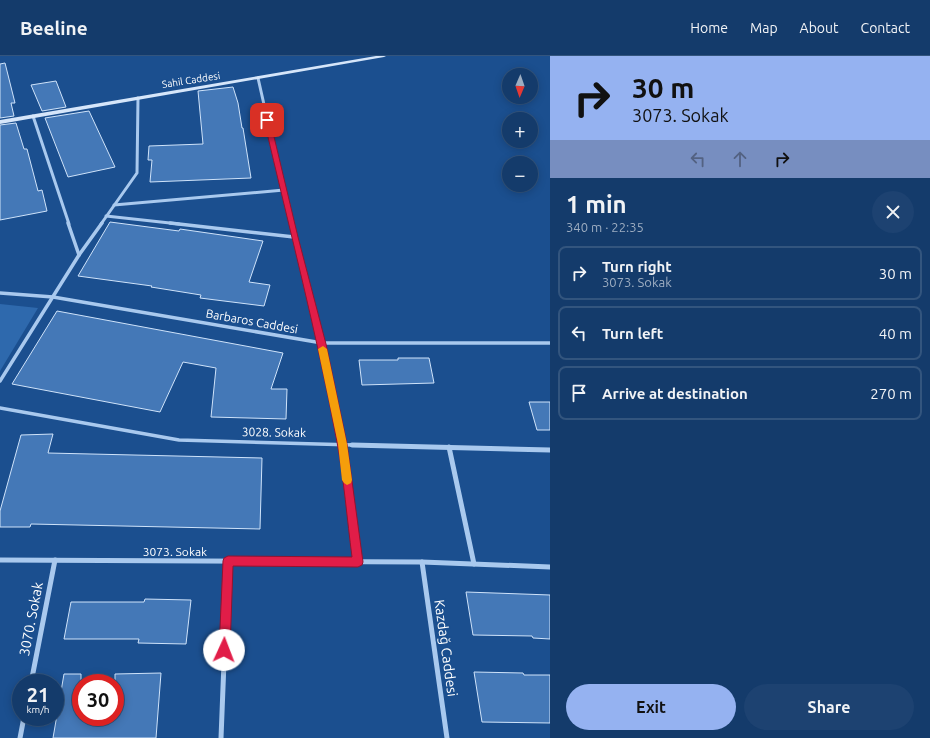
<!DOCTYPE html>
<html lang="en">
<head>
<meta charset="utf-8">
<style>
  body { margin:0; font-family:Ubuntu,sans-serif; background:#1d4271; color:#f1f3f6; height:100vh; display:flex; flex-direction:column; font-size:15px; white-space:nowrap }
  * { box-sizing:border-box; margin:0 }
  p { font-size:13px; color:#9dadc1 }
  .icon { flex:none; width:22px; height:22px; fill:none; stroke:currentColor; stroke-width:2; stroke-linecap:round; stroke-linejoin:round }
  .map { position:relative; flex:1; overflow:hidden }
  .sheet { display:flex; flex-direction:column; background:#143b6b; width:380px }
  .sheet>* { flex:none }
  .guide { background:#95b2f1; color:#111; overflow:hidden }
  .needle { width:26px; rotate:182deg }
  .tools { position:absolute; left:502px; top:12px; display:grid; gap:8px }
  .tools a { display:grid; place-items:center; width:36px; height:36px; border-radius:50%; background:#143b6b; box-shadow:0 2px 10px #0003,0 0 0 1px #33557e; font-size:20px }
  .speed { position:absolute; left:12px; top:618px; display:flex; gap:8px; font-size:20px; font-weight:700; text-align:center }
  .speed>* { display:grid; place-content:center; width:52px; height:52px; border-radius:50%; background:#143b6b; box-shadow:0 2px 10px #0003,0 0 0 1px #33557e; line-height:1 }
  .speed small { font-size:10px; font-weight:400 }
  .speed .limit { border:6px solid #d22; background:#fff; color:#111 }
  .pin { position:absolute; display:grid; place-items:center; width:34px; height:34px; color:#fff; margin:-17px; border-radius:8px; box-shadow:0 2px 6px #0006 }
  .me { position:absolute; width:44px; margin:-22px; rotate:2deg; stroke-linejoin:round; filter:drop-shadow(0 0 3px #0008) }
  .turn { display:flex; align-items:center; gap:14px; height:84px; padding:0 16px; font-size:18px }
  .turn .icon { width:52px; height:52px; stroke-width:2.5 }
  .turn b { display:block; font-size:28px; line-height:34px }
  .lanes { display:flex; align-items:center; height:38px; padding:0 16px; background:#0003; justify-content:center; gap:20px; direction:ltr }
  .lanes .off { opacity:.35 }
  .round { display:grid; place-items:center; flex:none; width:42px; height:42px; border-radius:21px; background:#1d4271 }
  .overview { display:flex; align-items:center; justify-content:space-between; height:68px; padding:0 16px }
  h1 { font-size:24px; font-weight:700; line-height:30px }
  .primary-button { display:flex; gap:8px; margin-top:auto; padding:8px 16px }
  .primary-button a { flex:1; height:46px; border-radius:24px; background:#95b2f1; color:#111; font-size:16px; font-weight:700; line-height:46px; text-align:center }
  .primary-button a+a { background:#1d4271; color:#f1f3f6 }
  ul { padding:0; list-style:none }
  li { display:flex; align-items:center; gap:12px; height:54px; margin:0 8px 6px; padding:0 8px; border:2px solid #33557e; border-radius:8px }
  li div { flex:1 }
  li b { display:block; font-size:15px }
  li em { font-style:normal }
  header { display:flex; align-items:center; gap:24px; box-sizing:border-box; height:56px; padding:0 20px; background:#143b6b; border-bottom:1px solid #33557e }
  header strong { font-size:19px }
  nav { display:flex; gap:22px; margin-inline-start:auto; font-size:14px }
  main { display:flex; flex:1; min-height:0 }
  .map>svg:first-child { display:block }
</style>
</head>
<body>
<header>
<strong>Beeline</strong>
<nav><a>Home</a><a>Map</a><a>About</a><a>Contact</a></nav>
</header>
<main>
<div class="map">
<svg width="550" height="682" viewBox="0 0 550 682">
  <rect width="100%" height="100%" fill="#1b4f8f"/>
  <polygon fill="#2e69ad" points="0,248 38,252 0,315"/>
  <g fill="#4478b7" stroke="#cfe3fa">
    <polygon points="5,7 15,47 11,47 14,60 0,62 0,8"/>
    <polygon points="56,25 66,51 42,55 31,29"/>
    <polygon points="233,31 238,47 242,72 243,72 251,122 150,126 152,104 148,104 149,90 203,88 198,35"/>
    <polygon points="89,55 115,111 68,121 45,62"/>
    <polygon points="16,67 24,93 27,93 38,135 42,134 47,155 0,164 0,69"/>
    <polygon points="110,166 179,175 180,173 263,185 249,226 270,229 264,250 200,242 201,239 151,231 152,230 78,220"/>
    <polygon points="57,255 283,297 271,333 287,333 286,363 211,361 216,312 183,306 160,356 12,328"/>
    <polygon points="398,302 429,302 434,327 362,329 359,304 398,304"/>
    <polygon points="529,346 550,346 550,374 537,374"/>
    <polygon points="53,378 48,397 262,402 260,473 31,468 30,471 0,471 0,455 21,379"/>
    <polygon points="466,536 550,539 550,583 533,582 532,580 473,579"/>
    <polygon points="145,543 191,544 186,588 138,587 139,583 64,583 71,546 144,546"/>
    <polygon points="474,616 523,617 524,619 550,619 550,667 482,666"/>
    <polygon points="161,617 156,682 53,682 64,618 81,618 81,661 115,661 115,618"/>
  </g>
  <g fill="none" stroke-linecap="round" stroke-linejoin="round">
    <g stroke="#a9c9ee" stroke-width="3">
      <polyline points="258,22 291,168"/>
      <polyline points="33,60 69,168"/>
      <polyline points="114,149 284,134"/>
      <polyline points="106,160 179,168"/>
      <polyline points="101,168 137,117 138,42"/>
    </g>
    <g stroke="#a9c9ee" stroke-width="3.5">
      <polyline points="68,167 79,199"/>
      <polyline points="170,167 294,181"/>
      <polyline points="291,167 322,287 342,390"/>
      <polyline points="0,237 53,241 322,287 550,287"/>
      <polyline points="0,325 79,199 102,167"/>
      <polyline points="0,352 179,384 390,390"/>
    </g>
    <g stroke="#a9c9ee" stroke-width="5">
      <polyline points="342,389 358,506"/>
      <polyline points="352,389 550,394"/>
      <polyline points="449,391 474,508"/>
      <polyline points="0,504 422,506 550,511"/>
      <polyline points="422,506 447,682"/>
      <polyline points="31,627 55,504"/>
      <polyline points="20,682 24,661"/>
      <polyline points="221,682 228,505"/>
    </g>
    <polygon fill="#d6e6fa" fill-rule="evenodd" points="376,0 386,0 384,1 0,68 0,64"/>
  </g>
  <path fill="#e11d48" stroke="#92132f" d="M267,62l3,2 28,117 28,107 21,100 16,118 -1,3 -4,2 -125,-1 -3,84 -1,4 -5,1 -4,-1 -1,-4 4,-89 1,-3 4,-2 124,1c-5,-38 -8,-77 -15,-115 -20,-108 -48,-214 -73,-322z"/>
  <polygon fill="#f59e0b" points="323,290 327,293 347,388 352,424 351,427 347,429 344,427 342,424 338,388 318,293"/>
  <g text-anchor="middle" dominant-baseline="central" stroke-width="3" stroke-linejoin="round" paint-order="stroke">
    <g font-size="10" fill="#fff" stroke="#1b4f8f">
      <text transform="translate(191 24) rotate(-9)">Sahil Caddesi</text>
    </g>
    <g font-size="12" fill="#fff" stroke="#1b4f8f">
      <text transform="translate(252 265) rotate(10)">Barbaros Caddesi</text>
      <text transform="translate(274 376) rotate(1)">3028. Sokak</text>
      <text x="175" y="495">3073. Sokak</text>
    </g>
    <g font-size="14" fill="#fff" stroke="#1b4f8f">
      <text transform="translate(31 563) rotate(-79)">3070. Sokak</text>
      <text transform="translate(446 592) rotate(82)">Kazdağ Caddesi</text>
    </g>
  </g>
</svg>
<div class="tools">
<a><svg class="needle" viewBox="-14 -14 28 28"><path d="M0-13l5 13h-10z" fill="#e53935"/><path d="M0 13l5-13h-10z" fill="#9dadc1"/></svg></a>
<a>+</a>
<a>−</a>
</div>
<div class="speed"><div>21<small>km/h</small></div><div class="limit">30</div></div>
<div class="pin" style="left:267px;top:64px;background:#d93025"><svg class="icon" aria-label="arrive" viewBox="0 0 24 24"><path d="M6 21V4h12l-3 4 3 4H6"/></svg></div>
<svg class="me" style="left:224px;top:594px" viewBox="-20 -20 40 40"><circle r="19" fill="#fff"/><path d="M0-13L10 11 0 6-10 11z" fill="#e11d48"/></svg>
</div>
<section class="sheet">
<div class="guide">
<div class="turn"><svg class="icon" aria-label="right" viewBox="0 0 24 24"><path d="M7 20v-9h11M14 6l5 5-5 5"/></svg><div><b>30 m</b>3073. Sokak</div></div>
<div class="lanes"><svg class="icon off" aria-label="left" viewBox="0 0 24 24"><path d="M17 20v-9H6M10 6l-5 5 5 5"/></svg><svg class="icon off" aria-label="ahead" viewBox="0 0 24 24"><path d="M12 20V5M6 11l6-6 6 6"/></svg><svg class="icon" aria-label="right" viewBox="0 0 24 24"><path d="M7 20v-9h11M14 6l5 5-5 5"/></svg></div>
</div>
<div class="overview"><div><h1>1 min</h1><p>340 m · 22:35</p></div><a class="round"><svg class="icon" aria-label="close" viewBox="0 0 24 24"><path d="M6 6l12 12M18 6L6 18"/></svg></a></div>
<ul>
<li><svg class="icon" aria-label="right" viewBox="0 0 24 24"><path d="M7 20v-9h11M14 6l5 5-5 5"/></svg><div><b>Turn right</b><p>3073. Sokak</p></div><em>30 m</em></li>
<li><svg class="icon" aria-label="left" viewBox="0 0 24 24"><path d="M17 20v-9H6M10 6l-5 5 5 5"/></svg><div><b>Turn left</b></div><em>40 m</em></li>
<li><svg class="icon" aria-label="arrive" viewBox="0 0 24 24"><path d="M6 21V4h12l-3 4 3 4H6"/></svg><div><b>Arrive at destination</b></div><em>270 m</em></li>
</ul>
<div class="primary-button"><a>Exit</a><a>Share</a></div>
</section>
</main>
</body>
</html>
